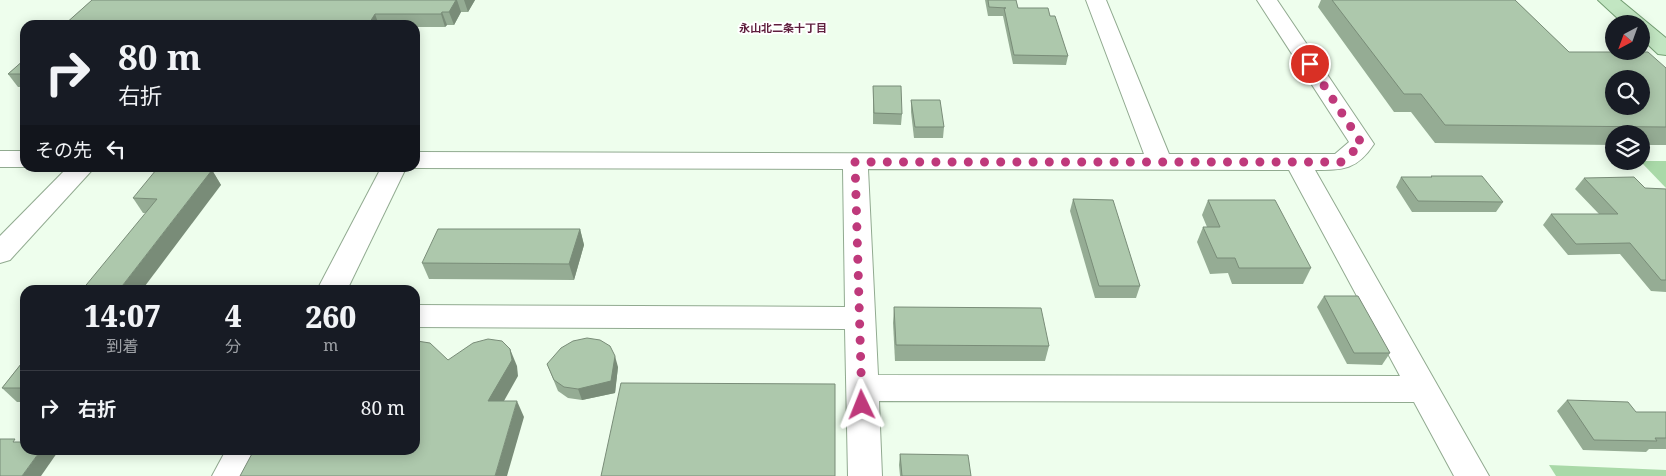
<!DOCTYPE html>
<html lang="ja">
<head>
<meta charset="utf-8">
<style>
  body { margin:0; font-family:"Noto Serif","Noto Sans JP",serif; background:#242831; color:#f1f3f6; height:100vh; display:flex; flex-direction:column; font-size:19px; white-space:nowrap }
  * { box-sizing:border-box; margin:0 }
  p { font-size:16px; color:#9ea1a6 }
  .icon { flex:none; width:28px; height:28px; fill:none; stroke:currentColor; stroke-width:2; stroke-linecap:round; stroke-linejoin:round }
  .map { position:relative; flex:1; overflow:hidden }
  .sheet { position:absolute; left:20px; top:285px; width:400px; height:170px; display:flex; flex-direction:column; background:#171b24; border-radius:15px; box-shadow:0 2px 12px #0003 }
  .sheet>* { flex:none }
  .hud { position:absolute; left:20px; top:20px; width:400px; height:152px; border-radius:15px; box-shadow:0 2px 12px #0003; background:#171b24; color:#f1f3f6; overflow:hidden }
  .needle { width:32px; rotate:221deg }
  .buttons { position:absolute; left:1605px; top:15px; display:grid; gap:10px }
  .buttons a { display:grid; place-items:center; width:45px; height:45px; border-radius:50%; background:#171b24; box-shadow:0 2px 12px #0003; font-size:25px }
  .pin { position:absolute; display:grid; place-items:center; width:42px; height:42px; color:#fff; margin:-21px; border:2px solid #fff; border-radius:50%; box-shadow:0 1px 5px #0007 }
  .me { position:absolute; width:55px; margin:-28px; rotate:358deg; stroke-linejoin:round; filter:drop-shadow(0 0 4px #0008) }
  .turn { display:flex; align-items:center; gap:18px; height:105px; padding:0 15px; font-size:22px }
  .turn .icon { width:65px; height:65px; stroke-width:2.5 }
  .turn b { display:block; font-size:35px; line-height:42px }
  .then { display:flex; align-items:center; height:48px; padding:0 15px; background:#0003; gap:10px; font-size:19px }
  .eta { display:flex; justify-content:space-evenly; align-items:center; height:85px; text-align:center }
  .eta b { font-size:30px; font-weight:800; line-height:35px }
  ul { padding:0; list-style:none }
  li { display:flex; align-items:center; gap:15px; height:75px; padding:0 15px; border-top:1px solid #363941 }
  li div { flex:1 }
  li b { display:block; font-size:19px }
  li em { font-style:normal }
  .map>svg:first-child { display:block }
</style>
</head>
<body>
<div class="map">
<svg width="1666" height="476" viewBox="0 0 1666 476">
  <rect width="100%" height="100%" fill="#eefeed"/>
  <g fill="#a9d9a8">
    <polygon points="1640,161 1666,161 1666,188"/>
    <polygon points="1549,465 1666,470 1666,476 1556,476"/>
  </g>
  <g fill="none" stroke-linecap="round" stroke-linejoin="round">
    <defs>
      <g id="street">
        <path d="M1086,0h20l63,154h166l14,-12 -92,-142h20l97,144c-17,26 -31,26 -59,26l174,306h-35l-40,-74 -535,-1 3,75h-34l-3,-147 -430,-2v-22l430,2 -2,-138 -428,-1h-2h2v-16l729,2zM868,169l421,1 111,206 -522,-1z"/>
        <rect x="0" y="151" width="25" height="16"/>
        <polygon points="67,168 94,168 10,260 0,263 0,236"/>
        <polygon points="381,168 406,168 347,290 317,290"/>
        <polygon points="226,450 261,450 247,476 212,476"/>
      </g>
      <polygon id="primary" points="1598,0 1620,0 1666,38 1666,55 1658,54 1641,38 1641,24 1624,24"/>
    </defs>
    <use href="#street" stroke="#91aa90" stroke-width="2"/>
    <use href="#primary" stroke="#739d72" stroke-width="2"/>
    <use href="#street" fill="#fff" fill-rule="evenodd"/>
    <use href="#primary" fill="#c2e6c2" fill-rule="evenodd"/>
  </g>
  <g fill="#95ac94">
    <polygon points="92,0 475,0 468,12 461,12 454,25 447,25 445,27 415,27 415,25 64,25"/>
    <polygon points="985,0 1016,0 1018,8 1050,16 1068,56 1066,65 1013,64 1003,16 988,16"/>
    <polygon points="1321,0 1515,0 1569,52 1666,68 1666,145 1641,145 1641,134 1614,134 1614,145 1435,143 1411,112 1394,112 1318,7"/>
    <polygon points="25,59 25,87 18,87 8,74"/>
    <polygon points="873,86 902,114 901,125 873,124"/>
    <polygon points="911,100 944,127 943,138 914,138 911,112"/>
    <polygon points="212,170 221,185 145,213 143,213 133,198"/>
    <polygon points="1431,176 1503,202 1496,212 1412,212 1396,187 1401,177 1431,177"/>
    <polygon points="1584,178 1645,188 1666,189 1666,292 1651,291 1620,254 1568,255 1543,225 1551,214 1599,214 1575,189"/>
    <polygon points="1073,199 1140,286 1136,298 1095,298 1070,211"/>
    <polygon points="1208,200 1311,268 1303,284 1232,284 1228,273 1210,274 1197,242 1203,227 1207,227 1202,215"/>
    <polygon points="580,229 584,245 574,280 429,279 422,263"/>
    <polygon points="1324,296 1390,353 1382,365 1347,364 1317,307"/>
    <polygon points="894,307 1049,346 1045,361 895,361 893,323"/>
    <polygon points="25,359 25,402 17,402 2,388"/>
    <polygon points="547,364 618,367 615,393 582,400 568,398 558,391"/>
    <polygon points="1567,400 1636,412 1666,412 1666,449 1649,449 1646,452 1583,450 1557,411"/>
    <polygon points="900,454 971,476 900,476 899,465"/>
  </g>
  <g fill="#798c78">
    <polygon points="456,0 457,0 461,12 454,25 449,12"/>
    <polygon points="464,0 475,0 468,12"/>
    <polygon points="442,12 447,25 445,27 441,14"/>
    <polygon points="375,14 379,25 368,25"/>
    <polygon points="212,170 221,185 142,290 119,290"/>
    <polygon points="580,229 584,245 574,280 569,264"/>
    <polygon points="510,349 517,366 518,376 495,417 488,401"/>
    <polygon points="615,356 618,367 615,393 582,400 578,389"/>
    <polygon points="517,401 524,417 507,476 495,476"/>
    <polygon points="41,450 55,450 57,453 41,476 22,476"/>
  </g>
  <g fill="#adc8ac" stroke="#798c78" fill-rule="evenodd">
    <polygon points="92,0 456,0 449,12 442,12 441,14 375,14 368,25 64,25"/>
    <polygon points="988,0 1016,0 1018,8 1048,8 1050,16 1055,16 1068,56 1014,55 1004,8 1006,8 989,7"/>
    <path d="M1332,0h183l54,52h79l18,16v59l-221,-2 -24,-31h-17zM1614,79h27v27h-27z"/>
    <polygon points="25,59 25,74 8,74"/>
    <polygon points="873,86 901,86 902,114 874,113"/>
    <polygon points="911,100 940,100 944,127 915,127"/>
    <polygon points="156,170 212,170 119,290 82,290 157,199 133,198"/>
    <polygon points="1431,176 1482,176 1503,202 1418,201 1401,177 1432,177"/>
    <polygon points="1634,177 1645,188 1666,189 1666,280 1661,280 1630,243 1576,244 1551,214 1618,214 1584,178"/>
    <polygon points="1073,199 1113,200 1140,286 1099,286"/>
    <polygon points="1208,200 1275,200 1311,268 1239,268 1235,258 1217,258 1203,227 1220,227"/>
    <polygon points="438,229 580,229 569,264 422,263"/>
    <polygon points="1324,296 1358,296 1390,353 1354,353"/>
    <polygon points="894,307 1041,308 1049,346 896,345"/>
    <polygon points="587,338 600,340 610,346 615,356 611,381 578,389 564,387 554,380 547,364 561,348 573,341"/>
    <polygon points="488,339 502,341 510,349 512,360 488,401 517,401 495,476 240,476 254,450 415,450 415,341 417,341 430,343 448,360 473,343"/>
    <polygon points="25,359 25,388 2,388"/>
    <polygon points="621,383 835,384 835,476 601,476"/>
    <polygon points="1567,400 1628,402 1636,412 1666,412 1666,438 1655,438 1657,441 1594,440"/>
    <polygon points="0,439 15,439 13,442 25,442 25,450 41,450 22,476 0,476"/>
    <polygon points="900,454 968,455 971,476 902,476"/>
  </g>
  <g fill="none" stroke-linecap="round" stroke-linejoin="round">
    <polyline stroke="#bf397b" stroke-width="9" stroke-dasharray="0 16.2" points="862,405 855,162 1341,162 1362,144 1310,64"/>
  </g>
  <g text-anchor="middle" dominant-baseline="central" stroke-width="4" stroke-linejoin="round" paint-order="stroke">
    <g font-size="11" font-weight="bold" fill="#5f1e3d" stroke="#fff">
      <text x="783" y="27">永山北二条十丁目</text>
    </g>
  </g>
</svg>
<div class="buttons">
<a><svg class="needle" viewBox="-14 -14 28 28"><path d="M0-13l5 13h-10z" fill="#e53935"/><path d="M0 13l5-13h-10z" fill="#9ea1a6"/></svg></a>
<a><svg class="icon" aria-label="search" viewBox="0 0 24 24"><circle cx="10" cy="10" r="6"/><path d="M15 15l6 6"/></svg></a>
<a><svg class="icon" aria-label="layers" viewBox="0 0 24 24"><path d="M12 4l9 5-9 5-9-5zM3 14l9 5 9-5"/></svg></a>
</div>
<div class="pin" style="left:1310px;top:64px;background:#d93025"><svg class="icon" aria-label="arrive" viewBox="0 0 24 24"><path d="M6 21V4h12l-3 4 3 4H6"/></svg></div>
<svg class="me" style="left:862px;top:405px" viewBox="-20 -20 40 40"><path d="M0-17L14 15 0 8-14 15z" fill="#bf397b" stroke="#fff" stroke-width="4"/></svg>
<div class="hud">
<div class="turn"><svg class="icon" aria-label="right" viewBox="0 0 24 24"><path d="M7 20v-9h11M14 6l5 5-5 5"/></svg><div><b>80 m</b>右折</div></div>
<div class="then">その先<svg class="icon" aria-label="left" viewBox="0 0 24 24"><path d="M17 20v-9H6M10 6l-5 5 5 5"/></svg></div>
</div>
<section class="sheet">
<div class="eta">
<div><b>14:07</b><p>到着</p></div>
<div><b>4</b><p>分</p></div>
<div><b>260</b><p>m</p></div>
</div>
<ul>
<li><svg class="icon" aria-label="right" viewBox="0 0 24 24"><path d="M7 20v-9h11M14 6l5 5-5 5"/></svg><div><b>右折</b></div><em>80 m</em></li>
</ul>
</section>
</div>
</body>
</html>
